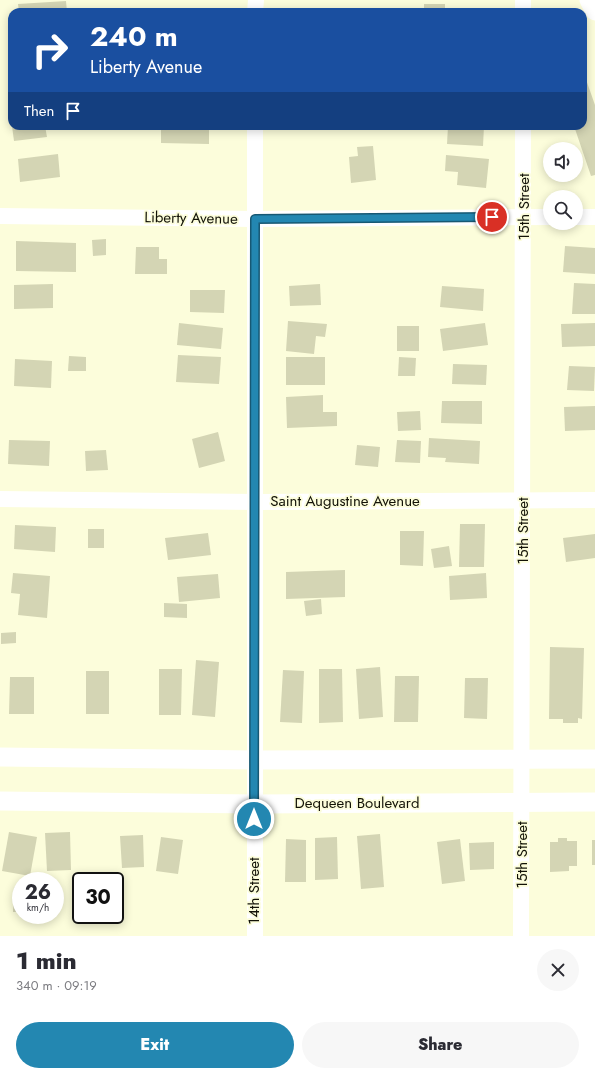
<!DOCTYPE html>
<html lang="en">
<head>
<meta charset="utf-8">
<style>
  body { margin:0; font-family:Jost,sans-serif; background:#f7f7f7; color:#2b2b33; height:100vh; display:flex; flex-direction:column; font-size:15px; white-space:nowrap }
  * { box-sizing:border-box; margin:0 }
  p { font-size:13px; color:#7c7c81 }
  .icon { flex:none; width:22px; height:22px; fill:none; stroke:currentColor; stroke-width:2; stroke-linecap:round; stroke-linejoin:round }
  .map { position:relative; height:936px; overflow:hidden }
  .sheet { display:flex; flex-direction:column; background:#fff; flex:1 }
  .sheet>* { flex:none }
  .hud { position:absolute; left:8px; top:8px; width:579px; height:122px; border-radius:12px; box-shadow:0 2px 10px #0003; background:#1a4fa0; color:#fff; overflow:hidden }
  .controls { position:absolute; left:543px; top:142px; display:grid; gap:8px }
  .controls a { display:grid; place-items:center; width:40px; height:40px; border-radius:50%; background:#fff; box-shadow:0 2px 10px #0003; font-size:20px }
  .speed { position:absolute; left:12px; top:872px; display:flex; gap:8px; font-size:20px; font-weight:700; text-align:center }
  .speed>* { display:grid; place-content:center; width:52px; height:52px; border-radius:50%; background:#fff; box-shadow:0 2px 10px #0003; line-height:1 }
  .speed small { font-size:10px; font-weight:400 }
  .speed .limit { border:2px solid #111; border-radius:6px; background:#fff; color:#111 }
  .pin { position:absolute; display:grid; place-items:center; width:34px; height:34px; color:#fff; margin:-17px; border:2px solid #fff; border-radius:50%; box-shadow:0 1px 4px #0007 }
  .me { position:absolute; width:44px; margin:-22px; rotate:0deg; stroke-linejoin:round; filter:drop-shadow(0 0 3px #0008) }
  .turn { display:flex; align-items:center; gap:14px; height:84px; padding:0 16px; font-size:18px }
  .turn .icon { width:52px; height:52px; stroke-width:2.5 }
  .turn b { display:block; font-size:28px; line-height:34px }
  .then { display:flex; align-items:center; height:38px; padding:0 16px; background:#0003; gap:8px; font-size:15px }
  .round { display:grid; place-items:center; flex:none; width:42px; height:42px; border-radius:21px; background:#f7f7f7 }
  .head { display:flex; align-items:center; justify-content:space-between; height:68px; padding:0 16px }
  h1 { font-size:24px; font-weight:800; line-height:30px }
  .action { display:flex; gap:8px; margin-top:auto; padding:8px 16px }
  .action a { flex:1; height:46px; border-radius:24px; background:#2387b1; color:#fff; font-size:16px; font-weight:800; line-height:46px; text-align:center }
  .action a+a { background:#f7f7f7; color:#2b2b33 }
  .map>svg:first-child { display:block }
</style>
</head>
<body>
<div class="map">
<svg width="595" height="936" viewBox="0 0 595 936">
  <rect width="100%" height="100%" fill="#fcfddb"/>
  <g fill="#d4d5b4">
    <polygon points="66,1 67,12 19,12 18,4"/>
    <rect x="424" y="4" width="21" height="8"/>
    <polygon points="583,71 595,105 595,175 591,176 574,126 583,126"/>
    <polygon points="12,126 45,126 47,137 14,141"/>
    <polygon points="161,126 209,126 209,144 161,143"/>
    <polygon points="448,126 484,126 483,146 447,144"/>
    <polygon points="373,146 376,180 351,183 349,157 358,156 357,147"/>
    <polygon points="58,154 60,177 20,182 18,159"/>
    <polygon points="446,155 489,159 486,188 457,185 458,172 445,171"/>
    <polygon points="106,239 106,255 93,256 92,240"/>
    <polygon points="16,241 76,243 76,272 16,271"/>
    <polygon points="565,246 595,248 595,274 563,272"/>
    <polygon points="136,247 159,247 159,259 167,259 167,274 135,274"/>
    <polygon points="574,283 595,284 595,314 572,314"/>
    <polygon points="53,284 53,308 14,309 14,285"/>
    <polygon points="320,284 321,305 290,306 289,286"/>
    <polygon points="442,286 484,289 483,311 440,307"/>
    <polygon points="190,290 225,290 224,313 190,312"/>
    <polygon points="288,321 327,324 325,337 316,336 314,354 286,351"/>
    <polygon points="179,323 223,328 221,349 177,345"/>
    <polygon points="485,323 488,345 443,351 440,329"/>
    <polygon points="595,323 595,346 562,347 561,324"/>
    <rect x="397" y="326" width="22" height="25"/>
    <polygon points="178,355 221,357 219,384 176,382"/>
    <polygon points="69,356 86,357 86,371 68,371"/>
    <rect x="286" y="357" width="39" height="28"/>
    <polygon points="399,357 416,358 415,376 398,376"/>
    <polygon points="15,359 52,361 51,388 14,386"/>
    <polygon points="453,364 487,365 486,385 452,384"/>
    <polygon points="569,366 595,367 594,391 567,390"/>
    <polygon points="323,395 323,412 337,412 337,426 287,428 286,397"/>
    <polygon points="442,401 482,401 482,424 441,423"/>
    <polygon points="595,406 595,430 565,431 564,407"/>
    <polygon points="420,411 421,430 398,431 397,412"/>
    <polygon points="218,432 225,461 199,468 192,439"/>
    <polygon points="429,438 480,441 479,464 445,462 446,458 428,457"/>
    <polygon points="9,440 50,441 49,466 8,464"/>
    <polygon points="397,440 421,441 420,463 395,462"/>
    <polygon points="357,445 380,447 378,467 355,465"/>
    <polygon points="106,450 108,470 86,471 85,451"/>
    <polygon points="460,524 485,524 484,567 459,567"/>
    <polygon points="15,525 56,527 55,552 14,549"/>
    <rect x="88" y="529" width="16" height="19"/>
    <polygon points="400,531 424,531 423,566 400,565"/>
    <polygon points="208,533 211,555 168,560 165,538"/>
    <polygon points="595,534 595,558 566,562 563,538"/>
    <polygon points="449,546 452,566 434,568 431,549"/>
    <polygon points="345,570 345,597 286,599 286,572"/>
    <polygon points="13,573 50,576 47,618 18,615 20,594 11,593"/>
    <polygon points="486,573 487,598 450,600 449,576"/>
    <polygon points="218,574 220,598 179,602 177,577"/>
    <polygon points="321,599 322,614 306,616 304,601"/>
    <polygon points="164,603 187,604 187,618 164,617"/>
    <polygon points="16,632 16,643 1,644 1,633"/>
    <polygon points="550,647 584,648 582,719 578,718 578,723 563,723 563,719 549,719"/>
    <polygon points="196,660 219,662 215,717 192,715"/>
    <polygon points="380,667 383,717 359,719 356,669"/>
    <polygon points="159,669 182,669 181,715 159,715"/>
    <polygon points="319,669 342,669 343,722 319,723"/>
    <polygon points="283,670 304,671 302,723 280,722"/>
    <rect x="86" y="671" width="23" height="43"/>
    <polygon points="395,676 419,676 418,722 394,722"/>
    <polygon points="10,677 34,677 34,714 9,714"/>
    <polygon points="465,678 488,678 487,719 464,718"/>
    <polygon points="9,832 37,837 30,876 2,871"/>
    <polygon points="70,832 71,870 47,871 45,833"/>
    <polygon points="380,834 384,887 361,889 357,836"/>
    <polygon points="143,835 144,867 122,868 120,836"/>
    <polygon points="161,837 183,840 178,874 156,871"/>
    <polygon points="337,837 338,879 315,880 315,838"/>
    <polygon points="558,838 567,838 567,841 577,841 577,866 569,866 569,871 550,872 550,842 558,842"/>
    <polygon points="286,839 306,840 306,882 285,882"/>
    <polygon points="460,839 465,881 442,884 437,842"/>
    <rect x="592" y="840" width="3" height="25"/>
    <polygon points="494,842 494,869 470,870 469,843"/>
    <polygon points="14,887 21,888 21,912 13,912"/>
  </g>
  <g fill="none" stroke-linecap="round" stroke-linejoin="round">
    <g stroke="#fff" stroke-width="16">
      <polyline points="523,0 523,12"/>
      <polyline points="255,12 256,0"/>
      <polyline points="0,216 255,219 550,217"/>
      <polyline points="576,217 595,217"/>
      <polyline points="0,499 256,502 595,500"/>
      <polyline points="255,936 255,126"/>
      <polyline points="521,936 523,126"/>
    </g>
    <g stroke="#fff" stroke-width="19">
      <polyline points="589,0 595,11"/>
      <polyline points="0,757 255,760 595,759"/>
      <polyline points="0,801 254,804 595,802"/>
    </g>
  </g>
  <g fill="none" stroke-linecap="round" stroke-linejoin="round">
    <defs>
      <polyline id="route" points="254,819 255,219 492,217"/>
    </defs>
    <use href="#route" stroke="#175873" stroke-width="10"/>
    <use href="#route" stroke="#2387b1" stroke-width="7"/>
  </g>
  <g text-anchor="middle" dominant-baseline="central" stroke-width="3.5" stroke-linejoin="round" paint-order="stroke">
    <g font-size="15" fill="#121207" stroke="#fcfddb">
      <text transform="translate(524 207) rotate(-90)">15th Street</text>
      <text transform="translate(191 218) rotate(1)">Liberty Avenue</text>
      <text x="345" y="501">Saint Augustine Avenue</text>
      <text transform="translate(523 531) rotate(-90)">15th Street</text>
      <text x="357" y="803">Dequeen Boulevard</text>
      <text transform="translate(522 855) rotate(-90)">15th Street</text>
      <text transform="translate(254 891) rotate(-90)">14th Street</text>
    </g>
  </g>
</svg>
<div class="controls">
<a><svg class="icon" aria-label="sound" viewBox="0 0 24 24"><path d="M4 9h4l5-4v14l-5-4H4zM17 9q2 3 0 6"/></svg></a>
<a><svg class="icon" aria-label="search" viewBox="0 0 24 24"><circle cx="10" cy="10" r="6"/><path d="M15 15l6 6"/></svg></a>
</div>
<div class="speed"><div>26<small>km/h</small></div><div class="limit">30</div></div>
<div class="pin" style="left:492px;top:217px;background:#d93025"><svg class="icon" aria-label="arrive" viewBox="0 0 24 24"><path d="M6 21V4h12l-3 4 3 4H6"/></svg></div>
<svg class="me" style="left:254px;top:819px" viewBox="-20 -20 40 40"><circle r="17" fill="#2387b1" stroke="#fff" stroke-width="3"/><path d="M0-11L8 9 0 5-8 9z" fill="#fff"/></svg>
<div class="hud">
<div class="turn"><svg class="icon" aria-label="right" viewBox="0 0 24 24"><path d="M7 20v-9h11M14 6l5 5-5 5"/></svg><div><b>240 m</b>Liberty Avenue</div></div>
<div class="then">Then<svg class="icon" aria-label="arrive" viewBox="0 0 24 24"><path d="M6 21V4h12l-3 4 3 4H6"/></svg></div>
</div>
</div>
<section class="sheet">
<div class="head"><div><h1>1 min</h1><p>340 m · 09:19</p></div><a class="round"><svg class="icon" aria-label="close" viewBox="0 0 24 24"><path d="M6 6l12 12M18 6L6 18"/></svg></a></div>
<div class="action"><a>Exit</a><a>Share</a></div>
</section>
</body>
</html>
